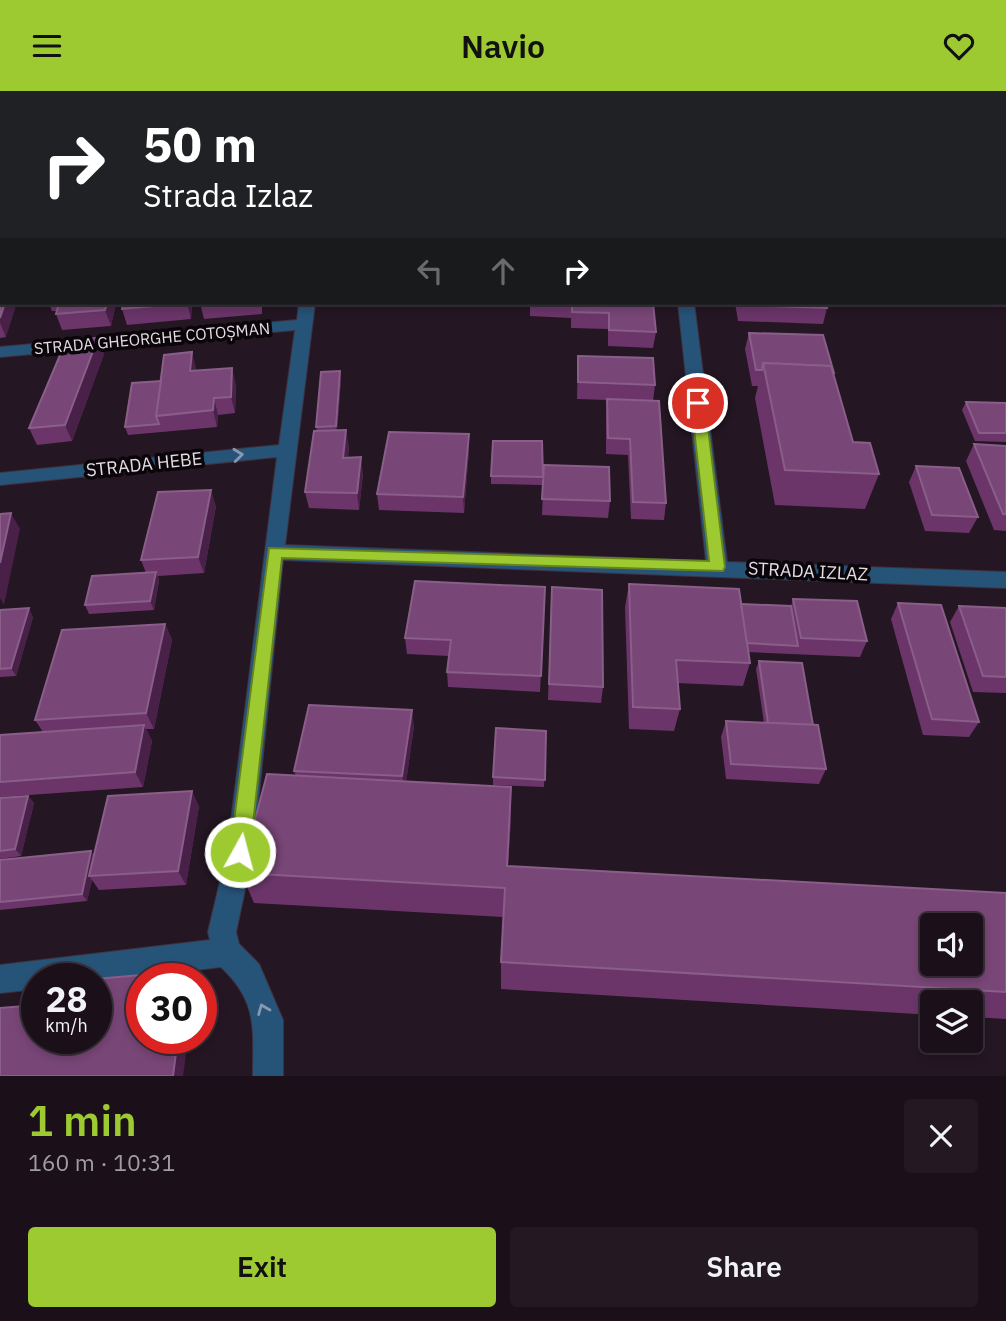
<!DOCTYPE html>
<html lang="en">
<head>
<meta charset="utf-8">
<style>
  body { margin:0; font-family:"IBM Plex Sans",sans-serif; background:#241923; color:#f1f3f6; height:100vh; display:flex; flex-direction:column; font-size:26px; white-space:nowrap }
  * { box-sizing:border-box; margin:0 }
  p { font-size:23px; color:#a09da2 }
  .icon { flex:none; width:38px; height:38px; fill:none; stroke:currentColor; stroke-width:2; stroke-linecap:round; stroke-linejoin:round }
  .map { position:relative; height:985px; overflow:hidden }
  .drawer { display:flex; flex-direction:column; background:#1b101a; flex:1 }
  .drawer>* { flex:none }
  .top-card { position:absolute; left:0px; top:0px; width:1006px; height:214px; box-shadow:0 4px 10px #0003,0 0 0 2px #393039; background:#202124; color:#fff; overflow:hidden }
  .controls { position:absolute; left:920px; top:822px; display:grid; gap:14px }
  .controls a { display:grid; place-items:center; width:63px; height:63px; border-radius:7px; background:#1b101a; box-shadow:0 4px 10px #0003,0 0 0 2px #393039; font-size:35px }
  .speed { position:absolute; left:21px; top:872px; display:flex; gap:14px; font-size:35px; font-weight:700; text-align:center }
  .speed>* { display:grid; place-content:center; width:91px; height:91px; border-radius:50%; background:#1b101a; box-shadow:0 4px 10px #0003,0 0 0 2px #393039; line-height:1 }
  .speed small { font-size:18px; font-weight:400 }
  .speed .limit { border:10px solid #d22; background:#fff; color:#111 }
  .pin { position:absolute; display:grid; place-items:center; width:60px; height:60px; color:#fff; margin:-30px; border:4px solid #fff; border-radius:50%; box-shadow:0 2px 7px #0007 }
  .me { position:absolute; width:77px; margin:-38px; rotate:7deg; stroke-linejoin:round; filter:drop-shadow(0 0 5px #0008) }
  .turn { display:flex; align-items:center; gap:24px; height:147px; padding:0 28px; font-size:32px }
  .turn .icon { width:91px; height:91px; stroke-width:2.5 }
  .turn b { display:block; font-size:49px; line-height:60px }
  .lanes { display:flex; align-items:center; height:66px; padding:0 28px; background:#0003; justify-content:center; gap:35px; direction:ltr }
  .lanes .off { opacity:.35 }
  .round { display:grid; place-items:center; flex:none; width:74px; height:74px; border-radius:7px; background:#241923 }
  .head { display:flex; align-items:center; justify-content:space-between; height:119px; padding:0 28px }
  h1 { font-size:42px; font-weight:600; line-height:52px; color:#9dca31 }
  .primary-button { display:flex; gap:14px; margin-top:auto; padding:14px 28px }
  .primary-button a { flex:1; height:80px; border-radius:7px; background:#9dca31; color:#111; font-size:28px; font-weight:600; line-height:80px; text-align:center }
  .primary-button a+a { background:#241923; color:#f1f3f6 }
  header { display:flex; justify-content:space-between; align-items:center; height:91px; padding:0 28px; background:#9dca31; color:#111; font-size:32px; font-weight:600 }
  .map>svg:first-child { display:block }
</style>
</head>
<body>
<header><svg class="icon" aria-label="menu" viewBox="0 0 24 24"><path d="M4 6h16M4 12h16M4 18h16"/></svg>Navio<svg class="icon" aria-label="heart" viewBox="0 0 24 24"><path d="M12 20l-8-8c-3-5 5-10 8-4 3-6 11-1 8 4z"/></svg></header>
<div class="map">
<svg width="1006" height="985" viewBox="0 0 1006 985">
  <rect width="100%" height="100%" fill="#241623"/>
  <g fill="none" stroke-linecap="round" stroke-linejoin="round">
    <defs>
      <g id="minor">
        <rect x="327" y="0" width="12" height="2"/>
        <rect x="654" y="0" width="12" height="2"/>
        <polygon points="970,0 982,0 983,2 971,2"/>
        <polygon points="1004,40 1006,41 1006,50 1004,49"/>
        <rect x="0" y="106" width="2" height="8"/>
        <path d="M299,212h16l-30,242 421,16 -28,-258h16l33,259 279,10v16l-723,-28 -30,292 -17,80 3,12 20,20 24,56v56h-30c0,-48 5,-74 -32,-109l-125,15v-4h-59v11l-37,4v-28l210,-25 -2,-8 19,-80 50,-395 -277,28v-12l279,-28 16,-115 -295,27v-10l297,-27z"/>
      </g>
    </defs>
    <use href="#minor" stroke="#3f323e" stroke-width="2"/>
    <use href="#minor" fill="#265378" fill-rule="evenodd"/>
    <polyline stroke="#cec4cd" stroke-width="2" points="1004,15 1006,18"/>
  </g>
  <g fill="#6b356a">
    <polygon points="383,0 431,0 431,2 384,2"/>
    <polygon points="681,0 735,0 734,2 681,2"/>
    <rect x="0" y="33" width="2" height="63"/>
    <polygon points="1004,51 1006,54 1006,79 1004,79"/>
    <rect x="1004" y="80" width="2" height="27"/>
    <rect x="1004" y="121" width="2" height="32"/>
    <polygon points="0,193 6,246 0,247"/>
    <polygon points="49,212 116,212 111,235 62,239 56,223 57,220 52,220"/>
    <polygon points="192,212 191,228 127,234 122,218"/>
    <polygon points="200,212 262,212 262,223 204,228"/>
    <polygon points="530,212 653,212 656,241 653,257 608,255 608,238 571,237 571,227 530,225"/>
    <polygon points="735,212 825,212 827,217 823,233 738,230"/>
    <polygon points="749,242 834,282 833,284 853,351 879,383 865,418 775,414 755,307 758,295 752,295 745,258"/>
    <polygon points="104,263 72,350 37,354 29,337"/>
    <polygon points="578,265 655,294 653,310 666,412 664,429 631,428 628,364 606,363 606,325 607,309 577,308"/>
    <polygon points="196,277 196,280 236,293 235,322 218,324 217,336 128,344 125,336 161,290"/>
    <polygon points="341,289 337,339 349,355 348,367 363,383 359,419 309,417 305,401 317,340 316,336"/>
    <polygon points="966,311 1006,312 1006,351 975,350 962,319"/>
    <polygon points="542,350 542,394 491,393 491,385"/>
    <polygon points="974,353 1006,355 1006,440 994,439 966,370"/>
    <polygon points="469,359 464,422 379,419 377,403"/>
    <polygon points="544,374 610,410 608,427 542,424"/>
    <polygon points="916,375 978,426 969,442 925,440 909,391"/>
    <polygon points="216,415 204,482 158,485 159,490 154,519 89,523 85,514 146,482 141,469"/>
    <polygon points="629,493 741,513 791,515 793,508 867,550 860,566 748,561 750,572 743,595 677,592 680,618 674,640 629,638 625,516"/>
    <polygon points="545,496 540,601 448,596 447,581 449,565 407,563 405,547"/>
    <polygon points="898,512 979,631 969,646 923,644 891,528"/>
    <polygon points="551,513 603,596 601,612 548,609"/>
    <polygon points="959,515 1006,517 1006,602 973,601 950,531"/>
    <polygon points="0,519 33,526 16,585 0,586"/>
    <polygon points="165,533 172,549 154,638 146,638 152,650 143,696 0,706 0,644 43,641 35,629"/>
    <polygon points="759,570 813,634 826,678 819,693 726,688 721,646 726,630 764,632 756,578"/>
    <polygon points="414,635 406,691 511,696 511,728 508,775 1006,802 1006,928 971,926 971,912 933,912 933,924 501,898 501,871 503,826 254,812 241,782 296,685 294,680"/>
    <polygon points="546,640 544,696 493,694 493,686"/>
    <polygon points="28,705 34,712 21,765 0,768 0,707"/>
    <polygon points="199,715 186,794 99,799 92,789 87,810 0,819 0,769 91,760 94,765"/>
  </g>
  <g fill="#492148">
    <polygon points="5,212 17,212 6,246 0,232 0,227"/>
    <polygon points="107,212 116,212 111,235 105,219"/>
    <polygon points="187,212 192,212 191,228"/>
    <polygon points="98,247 104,263 72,350 65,334"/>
    <polygon points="192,261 196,277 194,297 190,280"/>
    <polygon points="232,277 236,293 235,322 231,306"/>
    <polygon points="340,280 341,289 337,343 336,335"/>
    <polygon points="214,307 218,324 217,336 213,319"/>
    <polygon points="346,339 349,355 346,383 343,367"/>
    <polygon points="469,343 469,359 464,422 463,406"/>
    <polygon points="361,366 363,383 359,419 357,402"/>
    <polygon points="211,399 216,415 204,482 198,466"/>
    <polygon points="11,422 20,438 4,514 0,507 0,472"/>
    <polygon points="156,481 159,490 154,519 150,510"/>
    <polygon points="29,517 33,526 16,585 11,577"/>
    <polygon points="165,533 172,549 154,638 146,622"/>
    <polygon points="412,619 414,635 405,700 402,685"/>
    <polygon points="144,634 152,650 143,696 135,681"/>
    <polygon points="511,696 511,728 506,804 507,775"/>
    <polygon points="192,700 199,715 186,794 178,780"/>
    <polygon points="28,705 34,712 21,765 15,758"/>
    <polygon points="91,760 96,767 89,785 92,789 87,810 82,803"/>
    <polygon points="186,880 191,887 185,887"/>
    <polygon points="178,947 188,947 183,985 173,985"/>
  </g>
  <g fill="#784677" stroke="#895e88" stroke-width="2" fill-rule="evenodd">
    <rect x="231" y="0" width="28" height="2"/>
    <rect x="510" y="0" width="32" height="2"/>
    <rect x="553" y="0" width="85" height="2"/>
    <polygon points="868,0 939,0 940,2 869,2"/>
    <polygon points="946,0 973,1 973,2 947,2"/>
    <rect x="0" y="33" width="2" height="48"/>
    <polygon points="1004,51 1006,54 1006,64 1004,64"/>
    <rect x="1004" y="80" width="2" height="12"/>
    <polygon points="1004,121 1006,121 1006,138 1004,137"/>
    <polygon points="0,193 2,193 2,212 5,212 0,227"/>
    <polygon points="59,212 107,212 105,219 56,223"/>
    <polygon points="123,212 187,212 122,218"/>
    <polygon points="572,212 653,212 656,241 609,239 609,222 572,221"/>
    <polygon points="741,212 825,212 827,217 741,214"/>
    <polygon points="749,242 823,244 834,282 833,282 831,275 763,272 762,279 756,279"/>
    <polygon points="98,247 65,334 29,337 66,250"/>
    <polygon points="192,261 190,280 232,277 231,306 214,307 213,319 156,325 164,264"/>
    <polygon points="578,265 653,267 655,294 578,291"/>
    <polygon points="763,272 831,275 853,351 870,352 879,383 785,379"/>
    <polygon points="340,280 336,335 316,336 321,281"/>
    <polygon points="161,290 156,325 159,333 125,336 132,292"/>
    <polygon points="607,308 659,310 666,412 633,411 630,348 608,347"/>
    <polygon points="966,311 1006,312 1006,342 979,342"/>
    <polygon points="346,339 343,367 361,366 357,402 305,401 314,340"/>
    <polygon points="389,341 469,343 463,406 377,403"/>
    <polygon points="493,350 542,350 543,386 491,385"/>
    <polygon points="974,353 1006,355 1006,423 1003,423"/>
    <polygon points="544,374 609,376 610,410 542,408"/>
    <polygon points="916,375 959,377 978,426 932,424"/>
    <polygon points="211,399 198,466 141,469 158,401"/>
    <polygon points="11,422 0,472 0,423"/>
    <polygon points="156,481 150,510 85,514 92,485"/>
    <polygon points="415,490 545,496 541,585 447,581 451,549 405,547"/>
    <polygon points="629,493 739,498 750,572 676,569 680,618 633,616"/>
    <polygon points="552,496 602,499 603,596 549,593"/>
    <polygon points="793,508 857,510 867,550 801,547"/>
    <polygon points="898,512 941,514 979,631 932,628"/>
    <polygon points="741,513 791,515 798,555 747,552"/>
    <polygon points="959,515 1006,517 1006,586 983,585"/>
    <polygon points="29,517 11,577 0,578 0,519"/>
    <polygon points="165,533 146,622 35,629 62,539"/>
    <polygon points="759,570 802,572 813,634 768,632"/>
    <polygon points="309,614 412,619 402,685 294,680"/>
    <polygon points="726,630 818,634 826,678 731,673"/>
    <polygon points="144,634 135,681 0,691 0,644"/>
    <polygon points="496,637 546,640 545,689 493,686"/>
    <path d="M267,683l244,13 -4,79 499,27v99l-505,-30 4,-74 -264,-15zM933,835h38v38h-38z"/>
    <polygon points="192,700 178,780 89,785 108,705"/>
    <polygon points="28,705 15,758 0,760 0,707"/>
    <polygon points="91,760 82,803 0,811 0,769"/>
    <polygon points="186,880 185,887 142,887 142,947 178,947 173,985 0,985 0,917 37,914 37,947 96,947 96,888"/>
  </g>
  <defs><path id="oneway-chevron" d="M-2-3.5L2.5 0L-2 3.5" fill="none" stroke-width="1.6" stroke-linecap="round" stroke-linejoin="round" transform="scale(1.75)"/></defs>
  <g stroke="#8697ae">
    <use href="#oneway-chevron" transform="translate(238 364) rotate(-6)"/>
    <use href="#oneway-chevron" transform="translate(263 918) rotate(-112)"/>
  </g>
  <polygon fill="#9dca31" stroke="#668320" stroke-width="2" points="698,308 705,312 725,476 723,480 282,467 250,761 247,768 240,771 233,768 230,761 269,457 709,470 691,312"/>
  <g text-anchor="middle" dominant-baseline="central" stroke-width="7" stroke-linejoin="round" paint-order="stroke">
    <g font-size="16" fill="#e5dbe4" stroke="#090509">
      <text transform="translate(152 247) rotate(-5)">STRADA GHEORGHE COTOȘMAN</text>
    </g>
    <g font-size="18" fill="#e5dbe4" stroke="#090509">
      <text transform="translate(144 373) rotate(-6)">STRADA HEBE</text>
      <text transform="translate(808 480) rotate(3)">STRADA IZLAZ</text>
    </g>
  </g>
</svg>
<div class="controls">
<a><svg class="icon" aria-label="sound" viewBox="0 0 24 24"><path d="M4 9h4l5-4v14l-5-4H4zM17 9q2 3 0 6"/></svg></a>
<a><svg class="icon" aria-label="layers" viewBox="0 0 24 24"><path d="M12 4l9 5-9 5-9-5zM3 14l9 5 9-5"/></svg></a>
</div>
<div class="speed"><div>28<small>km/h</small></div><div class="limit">30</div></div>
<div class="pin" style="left:698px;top:312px;background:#d93025"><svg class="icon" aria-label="arrive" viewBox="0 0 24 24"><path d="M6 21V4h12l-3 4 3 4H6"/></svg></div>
<svg class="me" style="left:240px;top:761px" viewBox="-20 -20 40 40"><circle r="17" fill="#9dca31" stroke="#fff" stroke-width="3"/><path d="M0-11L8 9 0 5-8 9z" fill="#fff"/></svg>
<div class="top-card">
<div class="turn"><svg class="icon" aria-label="right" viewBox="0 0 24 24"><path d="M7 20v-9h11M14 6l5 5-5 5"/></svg><div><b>50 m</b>Strada Izlaz</div></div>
<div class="lanes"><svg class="icon off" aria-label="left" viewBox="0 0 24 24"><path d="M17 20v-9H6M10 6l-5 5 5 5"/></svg><svg class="icon off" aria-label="ahead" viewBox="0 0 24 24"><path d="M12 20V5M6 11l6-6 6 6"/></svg><svg class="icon" aria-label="right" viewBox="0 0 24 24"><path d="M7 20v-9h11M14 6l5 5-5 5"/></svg></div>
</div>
</div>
<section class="drawer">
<div class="head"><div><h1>1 min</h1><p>160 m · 10:31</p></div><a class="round"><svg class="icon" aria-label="close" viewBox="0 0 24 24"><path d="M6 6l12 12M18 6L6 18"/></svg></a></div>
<div class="primary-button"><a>Exit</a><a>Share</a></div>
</section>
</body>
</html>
